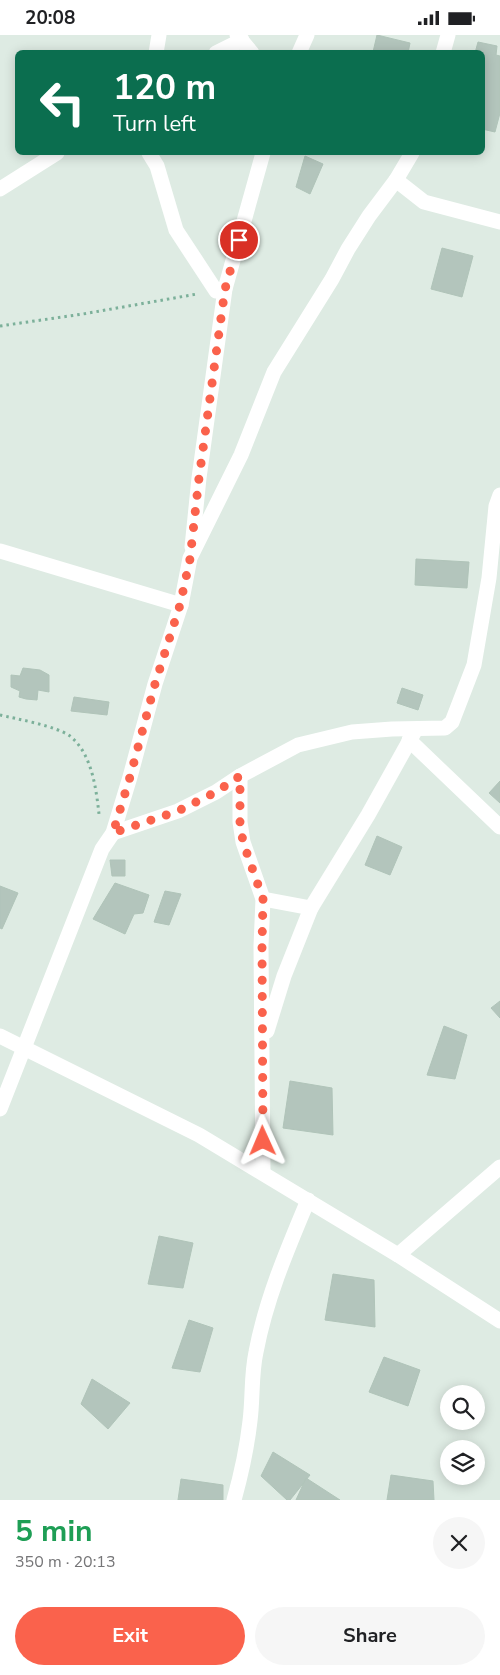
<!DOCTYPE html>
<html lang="en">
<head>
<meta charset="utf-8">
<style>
  body { margin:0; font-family:"Nunito Sans",sans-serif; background:#f6f6f6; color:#202124; height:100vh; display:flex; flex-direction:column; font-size:19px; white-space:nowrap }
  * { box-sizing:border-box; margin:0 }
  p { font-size:16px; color:#757577 }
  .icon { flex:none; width:28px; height:28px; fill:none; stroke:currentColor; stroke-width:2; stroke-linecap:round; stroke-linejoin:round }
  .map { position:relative; height:1465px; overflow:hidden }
  .drawer { display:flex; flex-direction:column; background:#fff; flex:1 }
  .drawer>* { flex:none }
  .banner { position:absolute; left:15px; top:15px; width:470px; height:105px; border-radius:8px; box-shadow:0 2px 12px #0003; background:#0b6e4f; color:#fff; overflow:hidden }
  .buttons { position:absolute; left:440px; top:1350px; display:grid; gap:10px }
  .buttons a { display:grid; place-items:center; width:45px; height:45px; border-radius:50%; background:#fff; box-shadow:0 2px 12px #0003; font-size:25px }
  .pin { position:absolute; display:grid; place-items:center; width:42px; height:42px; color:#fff; margin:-21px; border:2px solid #fff; border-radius:50%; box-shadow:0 1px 5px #0007 }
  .me { position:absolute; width:55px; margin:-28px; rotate:359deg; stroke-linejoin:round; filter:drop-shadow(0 0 4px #0008) }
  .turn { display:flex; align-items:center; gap:18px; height:105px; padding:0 15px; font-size:22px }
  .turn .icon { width:65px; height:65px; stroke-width:2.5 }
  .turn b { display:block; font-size:35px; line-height:42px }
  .round { display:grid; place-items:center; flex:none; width:52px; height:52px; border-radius:26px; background:#f6f6f6 }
  .overview { display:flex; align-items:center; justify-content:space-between; height:85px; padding:0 15px }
  h1 { font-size:30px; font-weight:700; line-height:38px; color:#1e9e55 }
  .action { display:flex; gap:10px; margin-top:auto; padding:10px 15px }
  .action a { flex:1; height:58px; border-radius:30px; background:#fa624c; color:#fff; font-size:20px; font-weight:700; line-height:58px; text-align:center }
  .action a+a { background:#f6f6f6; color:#202124 }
  .status { display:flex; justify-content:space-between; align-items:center; height:35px; padding:0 25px; background:#fff; direction:ltr }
  .status svg { height:14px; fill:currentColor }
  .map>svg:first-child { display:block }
</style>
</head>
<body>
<div class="status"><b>20:08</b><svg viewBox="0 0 49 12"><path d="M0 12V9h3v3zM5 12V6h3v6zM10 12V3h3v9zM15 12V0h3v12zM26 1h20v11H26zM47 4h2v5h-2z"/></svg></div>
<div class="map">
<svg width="500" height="1465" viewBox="0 0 500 1465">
  <rect width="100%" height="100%" fill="#deebe3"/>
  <g fill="#b3c5bc" stroke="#b0c4b9">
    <polygon points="377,0 410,8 408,18 373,17"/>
    <polygon points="478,7 497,11 496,20 500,21 500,78 495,97 482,94 482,18 475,18"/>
    <polygon points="305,121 323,129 310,159 296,152"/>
    <polygon points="442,213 473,221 462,262 431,254"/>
    <polygon points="416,524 469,527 467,553 415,550"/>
    <polygon points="23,633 40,635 49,640 49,657 38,655 37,665 26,664 19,662 20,656 11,652 11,640 20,641"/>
    <polygon points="402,653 423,660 418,675 397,668"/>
    <polygon points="74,662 109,667 107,680 71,676"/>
    <polygon points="500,746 500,768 489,758"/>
    <polygon points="377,801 402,812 390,840 365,830"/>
    <polygon points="110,825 125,825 125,841 112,841"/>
    <polygon points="115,848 149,860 143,878 134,879 125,899 93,884"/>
    <polygon points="0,851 18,858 2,894 0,893"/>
    <polygon points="165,856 181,859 169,890 154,887"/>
    <polygon points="500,966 500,983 491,973"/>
    <polygon points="444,991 467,1000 455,1044 427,1040"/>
    <polygon points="290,1046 332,1053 333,1100 283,1093"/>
    <polygon points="159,1201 193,1208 183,1253 148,1249"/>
    <polygon points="333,1239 374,1245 375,1292 325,1285"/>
    <polygon points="189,1285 213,1293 200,1337 172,1333"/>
    <polygon points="384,1322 420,1335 408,1371 369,1357"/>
    <polygon points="92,1344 130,1368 108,1394 81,1369"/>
    <polygon points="273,1417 310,1440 290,1465 287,1465 261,1441"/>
    <polygon points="391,1440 433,1446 434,1465 387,1465"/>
    <polygon points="306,1443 340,1465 296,1465"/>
    <polygon points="181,1444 223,1450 223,1465 178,1465"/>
  </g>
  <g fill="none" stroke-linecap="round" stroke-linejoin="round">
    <g stroke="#7cb09a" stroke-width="3" stroke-dasharray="2.5 4" stroke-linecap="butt">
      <polyline points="0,291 83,279 197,259"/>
      <path d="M0,680c17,4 56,11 70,21 22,18 26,52 29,78"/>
    </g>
    <g stroke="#fff" stroke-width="15">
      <polyline points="237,0 252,18"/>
      <polyline points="156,18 159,0"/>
      <polyline points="216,18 242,5"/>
      <polyline points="299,18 307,0"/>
      <polyline points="443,18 448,0"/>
      <polyline points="149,118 157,131 176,195 216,256 225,254"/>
      <polyline points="396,145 424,167 500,187"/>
      <polyline points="0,154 57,118"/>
      <polyline points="192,512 199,443 225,254 263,118"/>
      <polyline points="0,516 181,570"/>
      <polyline points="409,705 500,792"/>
      <polyline points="240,741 240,787 243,807 263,864 261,911 263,1137"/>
      <polyline points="113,798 178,776 216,757 240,741 298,710 352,697 392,694 445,693 452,687 474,630 489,543 496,471 500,460"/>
      <polyline points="263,864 311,873 284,941 267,996"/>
      <polyline points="311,873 368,780 416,694"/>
      <polyline points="0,1001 199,1100 398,1220 500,1286"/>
      <polyline points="0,1074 102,814 113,798 130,742 155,649 181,570 190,523 241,420 274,337 332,244 348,214 369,181 396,145 412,118"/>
      <polyline points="398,1220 500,1132"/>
      <path d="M234,1465c7,-25 13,-53 16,-79 3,-23 1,-46 6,-69 10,-53 31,-102 52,-152"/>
    </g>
  </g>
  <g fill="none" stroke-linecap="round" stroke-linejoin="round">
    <polyline stroke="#fa624c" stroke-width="9" stroke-dasharray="0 16.2" points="239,205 225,254 199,443 190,524 180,570 155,649 130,742 113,798 178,776 216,757 240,741 240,787 243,807 263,864 262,911 263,1106"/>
  </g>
</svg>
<div class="buttons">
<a><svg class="icon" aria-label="search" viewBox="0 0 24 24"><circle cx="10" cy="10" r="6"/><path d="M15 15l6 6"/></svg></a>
<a><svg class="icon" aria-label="layers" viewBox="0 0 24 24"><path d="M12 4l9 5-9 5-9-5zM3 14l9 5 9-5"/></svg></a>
</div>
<div class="pin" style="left:239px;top:205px;background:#d93025"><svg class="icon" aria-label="arrive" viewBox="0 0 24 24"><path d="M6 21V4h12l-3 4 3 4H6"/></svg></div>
<svg class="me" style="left:263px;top:1106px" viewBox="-20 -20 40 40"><path d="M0-17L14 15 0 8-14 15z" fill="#fa624c" stroke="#fff" stroke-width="4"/></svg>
<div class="banner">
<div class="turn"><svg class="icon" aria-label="left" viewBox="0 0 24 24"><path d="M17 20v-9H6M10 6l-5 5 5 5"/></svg><div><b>120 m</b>Turn left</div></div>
</div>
</div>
<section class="drawer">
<div class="overview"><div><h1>5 min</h1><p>350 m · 20:13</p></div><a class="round"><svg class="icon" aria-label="close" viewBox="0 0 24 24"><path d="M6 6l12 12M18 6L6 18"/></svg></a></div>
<div class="action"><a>Exit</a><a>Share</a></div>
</section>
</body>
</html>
